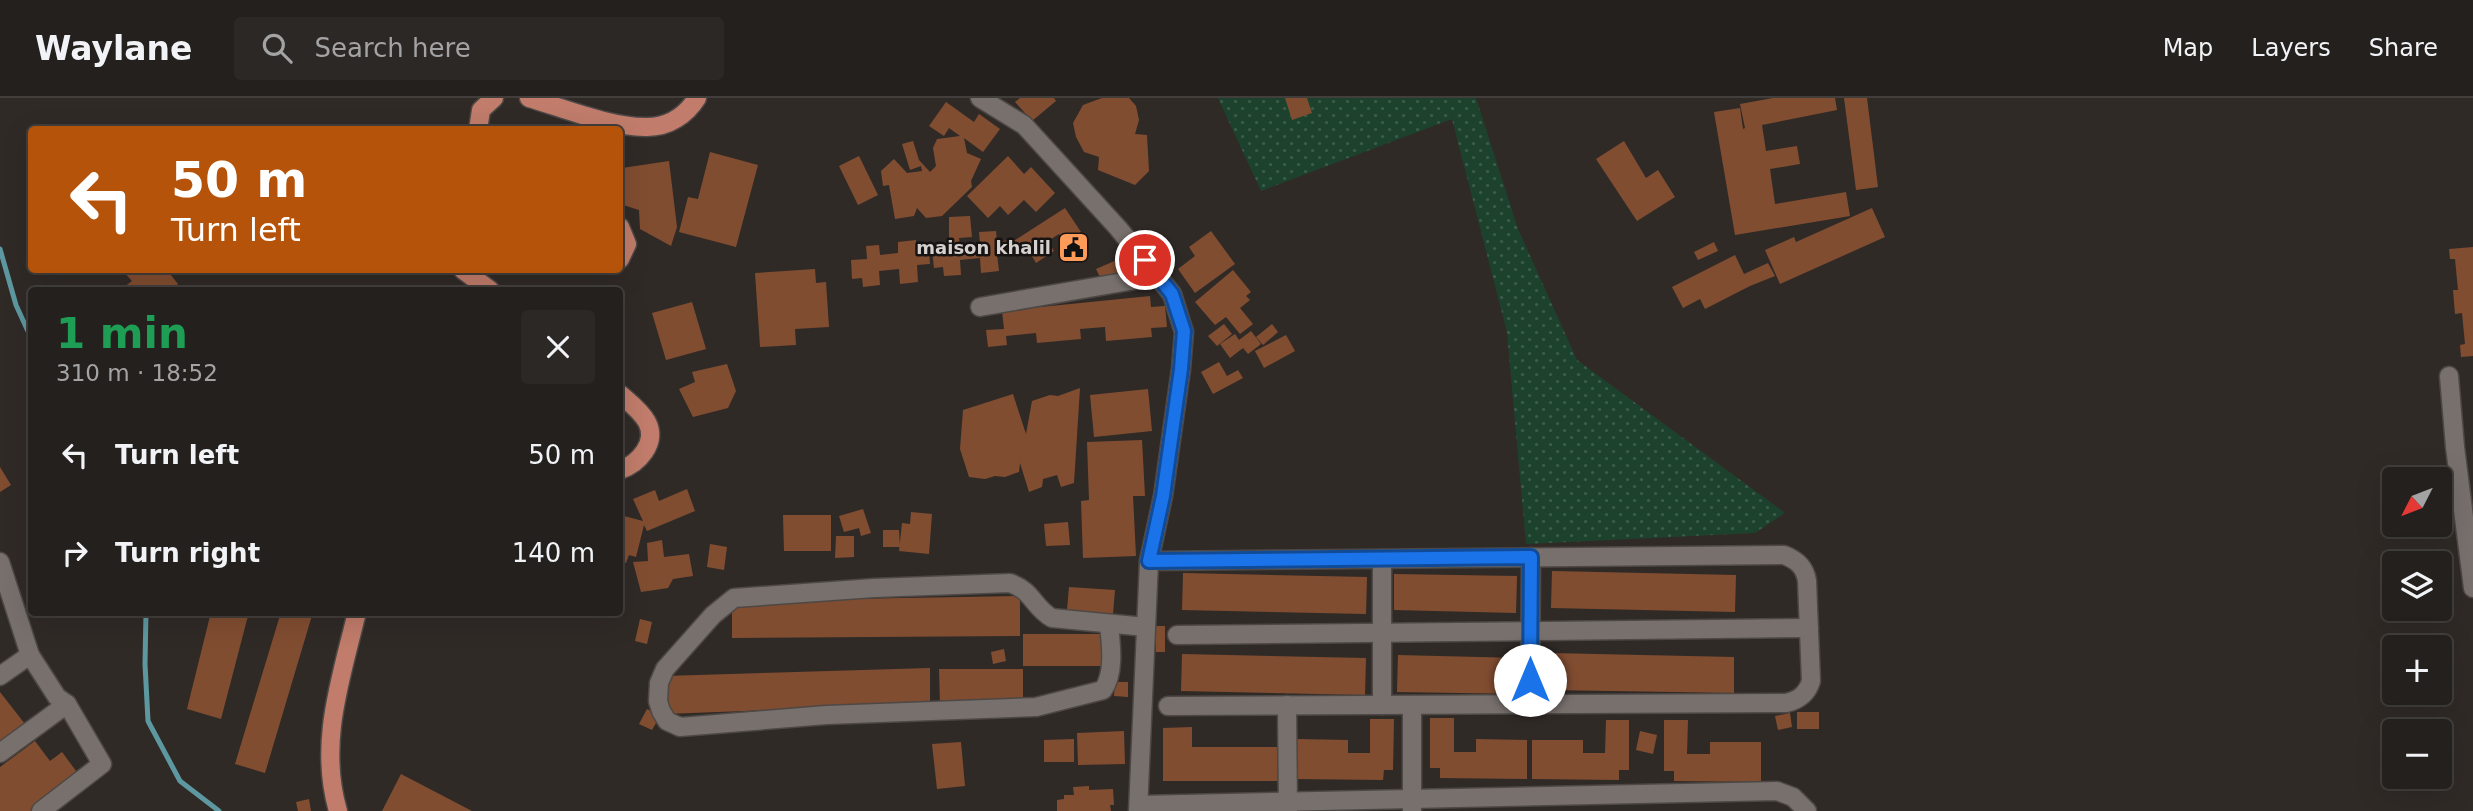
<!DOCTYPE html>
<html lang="en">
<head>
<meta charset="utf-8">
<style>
  body { margin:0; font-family:"DejaVu Sans",sans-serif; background:#2c2826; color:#f1f3f6; height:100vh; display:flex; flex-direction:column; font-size:26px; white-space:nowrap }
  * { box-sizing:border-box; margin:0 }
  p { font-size:23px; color:#a3a3a4 }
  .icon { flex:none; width:38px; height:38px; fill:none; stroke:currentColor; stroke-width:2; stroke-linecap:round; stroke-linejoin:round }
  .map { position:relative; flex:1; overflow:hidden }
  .sheet { position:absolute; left:28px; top:189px; width:595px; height:329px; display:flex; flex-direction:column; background:#24201d; border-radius:7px; box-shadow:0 7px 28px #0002,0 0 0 2px #413e3b }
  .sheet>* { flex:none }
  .hud { position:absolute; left:28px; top:28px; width:595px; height:147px; border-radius:7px; box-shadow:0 7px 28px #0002,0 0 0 2px #413e3b; background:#b45309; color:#fff; overflow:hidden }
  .needle { width:46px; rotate:228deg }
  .controls { position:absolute; left:2382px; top:369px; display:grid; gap:14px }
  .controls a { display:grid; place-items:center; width:70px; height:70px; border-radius:7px; background:#24201d; box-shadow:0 7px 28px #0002,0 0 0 2px #413e3b; font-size:35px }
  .pin { position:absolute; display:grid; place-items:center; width:60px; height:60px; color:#fff; margin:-30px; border:4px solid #fff; border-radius:50%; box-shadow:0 2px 7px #0007 }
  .me { position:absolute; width:77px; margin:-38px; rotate:0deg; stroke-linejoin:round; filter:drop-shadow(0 0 5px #0008) }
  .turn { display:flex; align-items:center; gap:24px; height:147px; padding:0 28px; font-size:32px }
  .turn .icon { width:91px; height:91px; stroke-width:2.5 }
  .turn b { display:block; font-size:49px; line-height:60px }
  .round { display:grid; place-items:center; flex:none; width:74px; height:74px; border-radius:7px; background:#2c2826 }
  .summary { display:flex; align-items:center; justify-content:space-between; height:119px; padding:0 28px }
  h1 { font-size:42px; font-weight:600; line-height:52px; color:#1e9e55 }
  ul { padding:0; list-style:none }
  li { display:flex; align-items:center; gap:21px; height:98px; padding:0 28px }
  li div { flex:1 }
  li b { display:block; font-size:26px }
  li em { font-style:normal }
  header { display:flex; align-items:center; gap:42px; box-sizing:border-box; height:98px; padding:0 35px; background:#24201d; border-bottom:2px solid #413e3b }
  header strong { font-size:33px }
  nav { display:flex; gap:38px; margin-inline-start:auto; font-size:24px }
  .search { width:490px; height:63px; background:#2c2826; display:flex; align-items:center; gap:18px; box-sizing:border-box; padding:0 24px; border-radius:7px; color:#a3a3a4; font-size:26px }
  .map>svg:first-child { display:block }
</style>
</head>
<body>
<header>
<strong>Waylane</strong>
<div class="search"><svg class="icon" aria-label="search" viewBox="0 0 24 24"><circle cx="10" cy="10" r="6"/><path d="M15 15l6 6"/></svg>Search here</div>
<nav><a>Map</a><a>Layers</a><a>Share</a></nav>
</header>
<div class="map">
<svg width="2473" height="713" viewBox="0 0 2473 713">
  <defs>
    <pattern id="grass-dots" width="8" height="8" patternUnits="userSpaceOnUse" patternTransform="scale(1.75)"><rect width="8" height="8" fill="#1c422e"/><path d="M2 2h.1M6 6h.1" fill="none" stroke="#3c5c4b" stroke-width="1.8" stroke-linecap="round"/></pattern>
  </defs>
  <rect width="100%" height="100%" fill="#302a27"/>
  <polygon fill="url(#grass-dots)" points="1218,0 1476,0 1518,131 1577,262 1785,415 1755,435 1526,446 1507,234 1452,21 1261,93"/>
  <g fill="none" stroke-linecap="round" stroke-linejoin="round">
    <g stroke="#5d98a1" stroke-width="5">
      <polyline points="0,151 16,207 32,242"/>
      <polyline points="146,514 145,566 148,623 180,683 219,713"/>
    </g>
  </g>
  <g fill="#814d31">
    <polygon points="1020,0 1054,0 1056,3 1032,23 1015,4"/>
    <polygon points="1102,0 1129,0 1136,8 1139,22 1135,36 1147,37 1149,73 1135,87 1098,72 1099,59 1084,54 1076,39 1073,25 1083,7"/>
    <polygon points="1285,0 1307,0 1312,15 1292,22"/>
    <polygon points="1773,0 1835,0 1837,12 1762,27 1766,53 1797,48 1800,66 1770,71 1775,106 1846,94 1850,118 1735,137 1714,14 1740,10 1743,31 1745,30 1740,6"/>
    <polygon points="1844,0 1867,0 1878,89 1856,92"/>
    <polygon points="946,4 974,24 979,16 1000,31 983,54 964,40 967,55 981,61 971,83 972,89 942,118 926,120 917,110 914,118 895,121 889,87 883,88 881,73 894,61 907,75 922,73 921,68 910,72 902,46 913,43 919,62 930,74 936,68 933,50 937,41 960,38 949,30 944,38 929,28"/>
    <polygon points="1624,43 1646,80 1658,72 1675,99 1637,123 1596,61"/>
    <polygon points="710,54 758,67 736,149 679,134 688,99 698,101"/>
    <polygon points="859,58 878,97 858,107 839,68"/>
    <polygon points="1008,58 1024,76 1031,69 1055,95 1036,114 1024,102 1008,117 1000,108 988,120 967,98"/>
    <polygon points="669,63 677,129 671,148 640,131 639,112 620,106 622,70"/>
    <polygon points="1065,110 1081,134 1065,144 1059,136 1048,143 1054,153 1036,165 1026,148 1018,153 1012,144"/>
    <polygon points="1872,110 1885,139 1780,186 1765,152 1794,139 1796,144"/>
    <polygon points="970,118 972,139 959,140 960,147 980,145 979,134 996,133 997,144 1009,142 1010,155 997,156 999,173 981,175 980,160 960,162 961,177 944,178 943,169 934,170 932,152 949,151 949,119"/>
    <polygon points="1211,133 1235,166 1195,195 1178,171 1195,158 1189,149"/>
    <polygon points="916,142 916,153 929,152 930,166 917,167 918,184 900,186 899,171 879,173 880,187 863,189 862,180 852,181 851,162 867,161 866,148 879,147 880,157 898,155 898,144"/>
    <polygon points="1714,144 1718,153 1698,162 1694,154"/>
    <polygon points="2473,149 2473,258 2461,259 2460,247 2465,246 2462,215 2455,216 2453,192 2458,192 2455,161 2450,161 2449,151"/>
    <polygon points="1735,157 1744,176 1768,165 1775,178 1750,188 1705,211 1700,201 1683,210 1672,189"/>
    <polygon points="1119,161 1125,176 1103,185 1096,171"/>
    <polygon points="815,171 816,185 826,184 829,229 795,231 796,247 760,249 755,175"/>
    <polygon points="122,172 167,172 178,186 171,192 120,192 132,183"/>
    <polygon points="1233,172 1251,194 1246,198 1250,202 1240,210 1253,226 1240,236 1226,219 1215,227 1195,204"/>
    <polygon points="1150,198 1151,209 1165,208 1167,229 1151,230 1152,239 1106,243 1105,229 1080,231 1081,241 1037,245 1036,235 1006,238 1007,247 988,249 986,232 1004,231 1002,213"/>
    <polygon points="692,204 706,251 666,262 652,215"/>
    <polygon points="1224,226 1232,236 1217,248 1208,238"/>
    <polygon points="1272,226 1278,234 1263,247 1256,239"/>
    <polygon points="1251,233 1261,246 1248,256 1243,250 1230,260 1220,246 1235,236 1239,242"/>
    <polygon points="1286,237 1295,253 1264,270 1255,253"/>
    <polygon points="1219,264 1227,278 1238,272 1243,280 1213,296 1201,274"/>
    <polygon points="727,266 736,293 728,310 693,319 679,291 695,284 692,274"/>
    <polygon points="1080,290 1074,385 1061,389 1057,377 1043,381 1042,389 1029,394 1020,365 1019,374 1005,379 995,378 985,381 969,379 960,351 963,312 1013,296 1026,336 1032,303 1050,297 1058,298"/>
    <polygon points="1148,291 1152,333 1094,339 1090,297"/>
    <polygon points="1142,342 1145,398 1133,398 1136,458 1083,460 1081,403 1089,402 1087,344"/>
    <polygon points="0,369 11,387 0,394"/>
    <polygon points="687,391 695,413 647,433 644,427 636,459 629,457 626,465 620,463 620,417 643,423 633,401 655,392 659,403"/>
    <polygon points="863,411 871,435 861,438 859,430 844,434 839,418"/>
    <polygon points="911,414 932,416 929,456 899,453 902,425 910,426"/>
    <polygon points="783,417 831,417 831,453 784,453"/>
    <polygon points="1068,424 1070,447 1046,448 1044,426"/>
    <polygon points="883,432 899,432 900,449 883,449"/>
    <polygon points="836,438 854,438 854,459 835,460"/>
    <polygon points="662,442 664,459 689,456 693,478 673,481 668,490 641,494 633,464 648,463 647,445"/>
    <polygon points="710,446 727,449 724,472 707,469"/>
    <polygon points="1552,473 1736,477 1735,514 1551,510"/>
    <polygon points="1183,475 1367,479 1366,516 1182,512"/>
    <polygon points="1394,476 1517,478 1516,515 1394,512"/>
    <polygon points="1069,489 1115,492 1113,516 1067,512"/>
    <polygon points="1020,498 1020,538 732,540 732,503"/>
    <polygon points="211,514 249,514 221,621 187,611"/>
    <polygon points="281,514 313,514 265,675 235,666"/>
    <polygon points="640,521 652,524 647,546 635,543"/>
    <rect x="1156" y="528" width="9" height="26"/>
    <rect x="1023" y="536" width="85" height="32"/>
    <polygon points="1004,551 1006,563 993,566 991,554"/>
    <polygon points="1550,555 1734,559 1734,595 1549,592"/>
    <polygon points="1182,556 1366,560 1365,597 1181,593"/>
    <polygon points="1398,557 1520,560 1519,596 1397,594"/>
    <polygon points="930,570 930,606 665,616 664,578"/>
    <polygon points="939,571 1023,571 1023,607 940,607"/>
    <polygon points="1115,584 1128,584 1128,599 1114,598"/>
    <polygon points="0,594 32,635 0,650"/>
    <polygon points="647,611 660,618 652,632 639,626"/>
    <rect x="1797" y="614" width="22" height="17"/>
    <polygon points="1790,615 1792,629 1778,632 1775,618"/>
    <polygon points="1430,620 1454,620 1454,654 1476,654 1476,641 1527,642 1527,681 1440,680 1440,670 1430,670"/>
    <polygon points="1370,621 1394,621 1393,672 1384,672 1383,682 1296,681 1297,641 1348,642 1348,655 1370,655"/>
    <polygon points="1606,622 1629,622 1629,672 1619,672 1619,682 1532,681 1532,642 1583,642 1583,655 1605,655"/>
    <polygon points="1664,622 1688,622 1687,656 1710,656 1710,644 1761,644 1761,684 1674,683 1674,673 1664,673"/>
    <polygon points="1192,629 1192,649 1281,649 1281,683 1163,683 1163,630"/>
    <polygon points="1124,633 1125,666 1078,667 1077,635"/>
    <polygon points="1640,633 1657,637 1653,656 1636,652"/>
    <polygon points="1074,641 1074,664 1044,664 1044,642"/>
    <polygon points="35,643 50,663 62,654 79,677 31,713 0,713 0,669"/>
    <polygon points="961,644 965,688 937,691 932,646"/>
    <polygon points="401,676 472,713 382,713"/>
    <polygon points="1089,688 1089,692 1113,691 1114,707 1110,707 1111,713 1057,713 1057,702 1064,701 1064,697 1074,697 1073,689"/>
    <polygon points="309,701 311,713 298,713 296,704"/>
  </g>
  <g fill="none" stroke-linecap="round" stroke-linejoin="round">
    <defs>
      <g id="minor">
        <polyline points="980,0 1024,27 1118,130 1172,196 1184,234 1181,271 1163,398 1149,463 1138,713"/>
        <polyline points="980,209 1158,178"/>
        <polyline points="2449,278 2455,349 2473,490"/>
        <path d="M1149,463l635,-6c13,5 21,12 23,26l4,100c-4,13 -12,19 -25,22l-618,3"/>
        <polyline points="0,464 30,557 57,599 67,606 102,666 41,713"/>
        <path d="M1109,527c2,19 6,48 -6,65l-67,17 -210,8 -146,12 -13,-6 -6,-10 -3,-10 1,-18 6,-14 48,-54 21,-17 140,-10 136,-5c23,8 23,24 42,35l94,9"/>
        <polyline points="1177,537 1809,530"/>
        <polyline points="0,578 30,557"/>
        <polyline points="1530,606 1531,459"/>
        <polyline points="1287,607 1288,713"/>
        <polyline points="1382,607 1382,461"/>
        <polyline points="0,655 67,606"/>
        <polyline points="1139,707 1777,693 1793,699 1807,713"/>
        <polyline points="1412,713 1412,607"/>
      </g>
      <g id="major">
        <path d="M529,0c34,10 84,30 118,29 22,0 39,-12 50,-29"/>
        <polyline points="478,32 481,12 494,0"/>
        <polyline points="620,129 627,146 620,161"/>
        <polyline points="463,172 490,192"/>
        <path d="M620,296c9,8 21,17 27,28 11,21 -9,42 -27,48"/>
        <path d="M338,713c-20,-68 3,-132 19,-199"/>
      </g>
    </defs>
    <use href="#minor" stroke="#4d4845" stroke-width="21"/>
    <use href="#major" stroke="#4d4845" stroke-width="21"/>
    <use href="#minor" stroke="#77706d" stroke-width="18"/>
    <use href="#major" stroke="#c17c6b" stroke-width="18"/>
  </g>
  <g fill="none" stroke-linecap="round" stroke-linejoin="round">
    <defs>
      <polyline id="route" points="1145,162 1172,196 1184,233 1181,271 1163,398 1149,463 1531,459 1530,582"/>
    </defs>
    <use href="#route" stroke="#114b97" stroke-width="18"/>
    <use href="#route" stroke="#1a73e8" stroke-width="12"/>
  </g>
  <defs>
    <symbol id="civic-square" viewBox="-11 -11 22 22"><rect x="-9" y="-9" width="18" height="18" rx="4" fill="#fe9b59" stroke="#161312"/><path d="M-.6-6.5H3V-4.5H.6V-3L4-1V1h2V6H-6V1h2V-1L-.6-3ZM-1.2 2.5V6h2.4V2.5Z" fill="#111"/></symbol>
  </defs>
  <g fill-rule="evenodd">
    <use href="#civic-square" x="1056" y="132" width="35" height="35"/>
  </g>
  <g text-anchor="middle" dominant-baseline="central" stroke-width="5" stroke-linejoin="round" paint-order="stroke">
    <g font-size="18" font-weight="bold" fill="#d5d1cf" stroke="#161312" text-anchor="end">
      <text x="1051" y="149">maison khalil</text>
    </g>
  </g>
</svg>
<div class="controls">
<a><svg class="needle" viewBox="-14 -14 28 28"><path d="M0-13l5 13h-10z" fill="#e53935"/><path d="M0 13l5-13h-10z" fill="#a3a3a4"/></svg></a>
<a><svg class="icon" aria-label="layers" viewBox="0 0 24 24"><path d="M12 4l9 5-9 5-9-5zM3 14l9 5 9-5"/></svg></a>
<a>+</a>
<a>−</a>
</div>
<div class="pin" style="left:1145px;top:162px;background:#d93025"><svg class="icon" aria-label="arrive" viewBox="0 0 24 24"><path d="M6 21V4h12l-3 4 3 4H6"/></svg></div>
<svg class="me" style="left:1530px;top:582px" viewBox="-20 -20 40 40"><circle r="19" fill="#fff"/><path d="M0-13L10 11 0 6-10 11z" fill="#1a73e8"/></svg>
<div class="hud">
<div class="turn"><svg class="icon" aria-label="left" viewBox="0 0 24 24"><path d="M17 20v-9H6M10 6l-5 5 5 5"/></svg><div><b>50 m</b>Turn left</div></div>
</div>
<section class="sheet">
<div class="summary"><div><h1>1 min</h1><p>310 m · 18:52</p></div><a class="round"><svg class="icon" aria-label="close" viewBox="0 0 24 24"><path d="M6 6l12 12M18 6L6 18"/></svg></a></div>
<ul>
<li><svg class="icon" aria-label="left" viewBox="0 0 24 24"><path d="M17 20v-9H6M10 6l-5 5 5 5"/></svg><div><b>Turn left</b></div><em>50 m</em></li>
<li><svg class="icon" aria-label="right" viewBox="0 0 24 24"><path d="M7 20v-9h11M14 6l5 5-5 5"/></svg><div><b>Turn right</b></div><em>140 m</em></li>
</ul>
</section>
</div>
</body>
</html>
